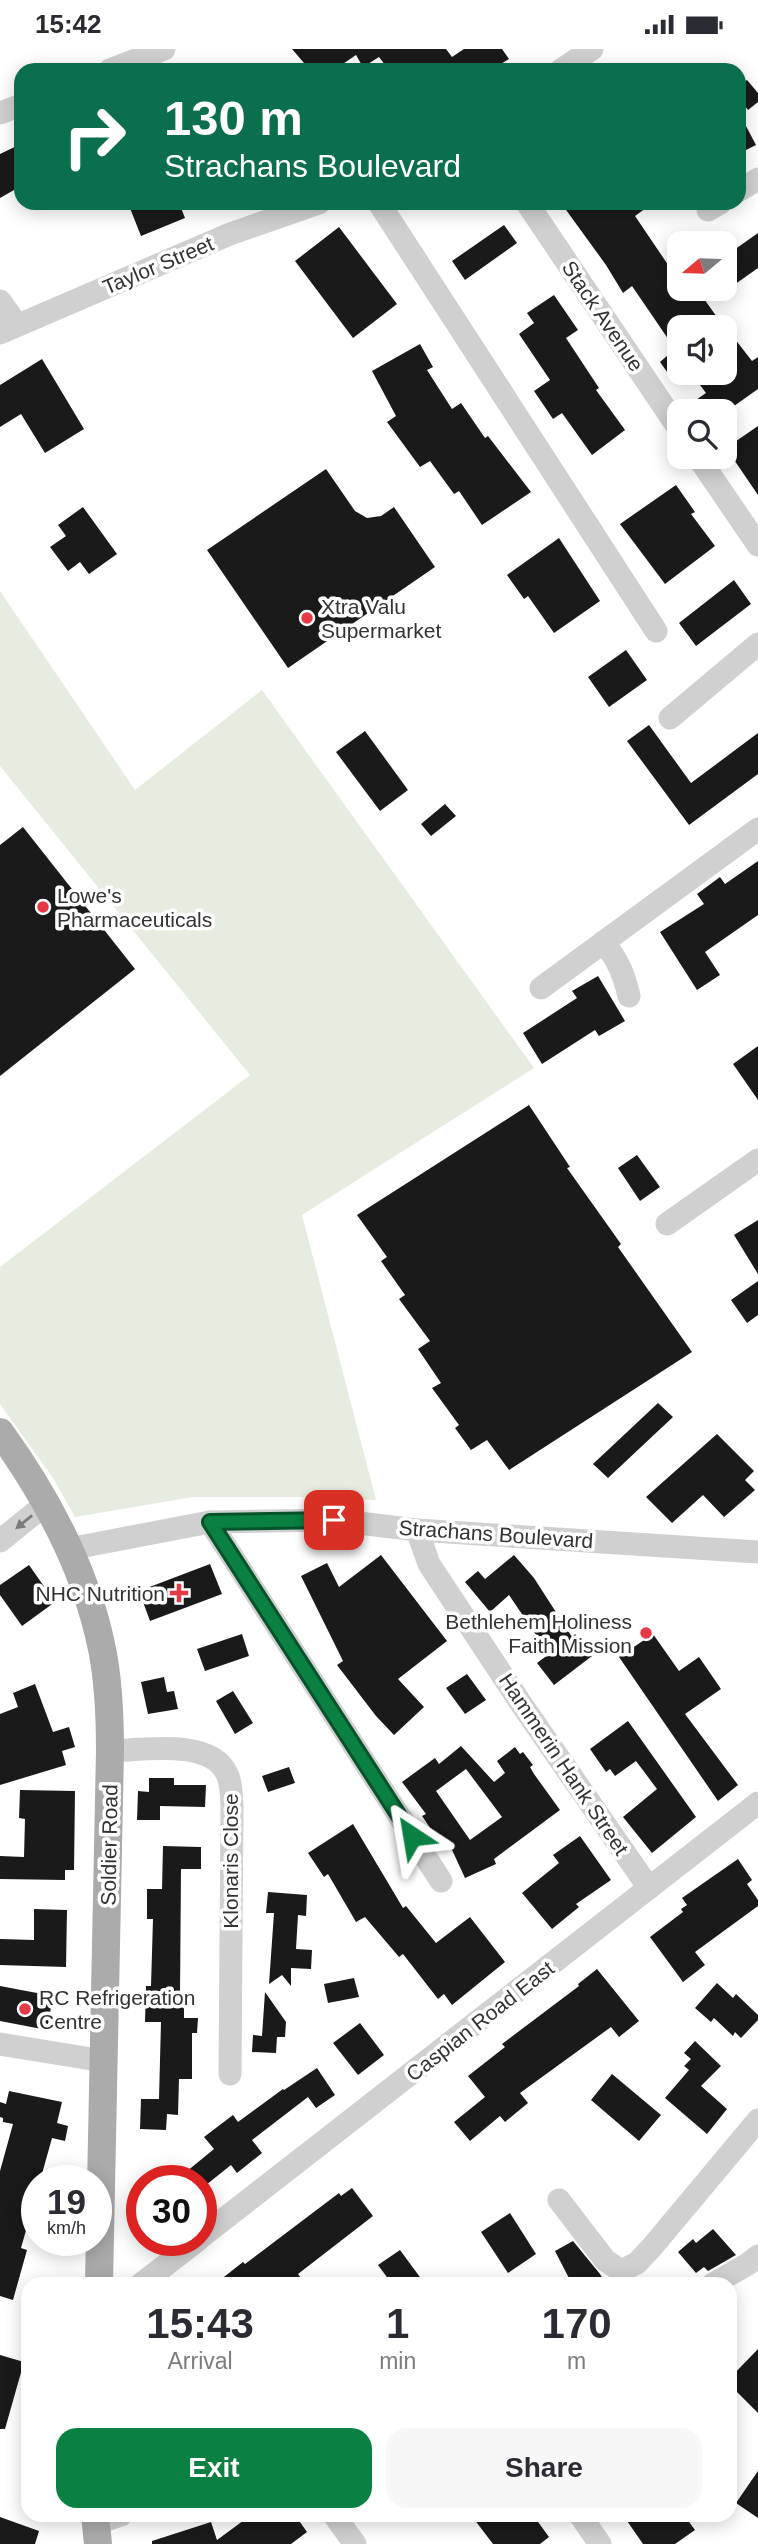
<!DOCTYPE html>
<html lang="en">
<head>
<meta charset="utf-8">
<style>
  body { margin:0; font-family:Helvetica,sans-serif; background:#f7f7f7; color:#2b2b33; height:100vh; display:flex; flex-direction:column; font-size:26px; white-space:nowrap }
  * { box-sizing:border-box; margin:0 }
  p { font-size:23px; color:#7c7c81 }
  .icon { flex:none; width:38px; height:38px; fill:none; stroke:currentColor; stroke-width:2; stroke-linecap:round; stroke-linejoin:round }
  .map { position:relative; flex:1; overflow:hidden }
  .drawer { position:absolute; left:21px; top:2228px; width:716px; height:245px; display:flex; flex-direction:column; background:#fff; border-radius:21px; box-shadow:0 4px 18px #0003 }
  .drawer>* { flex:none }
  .top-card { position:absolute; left:14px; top:14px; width:732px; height:147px; border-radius:21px; box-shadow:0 4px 18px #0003; background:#0b6e4f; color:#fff; overflow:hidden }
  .needle { width:46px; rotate:251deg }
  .buttons { position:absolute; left:667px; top:182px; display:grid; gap:14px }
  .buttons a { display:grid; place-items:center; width:70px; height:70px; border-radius:14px; background:#fff; box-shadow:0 4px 18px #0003; font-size:35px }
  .speed { position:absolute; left:21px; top:2116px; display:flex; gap:14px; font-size:35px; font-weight:700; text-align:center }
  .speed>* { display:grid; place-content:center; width:91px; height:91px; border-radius:50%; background:#fff; box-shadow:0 4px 18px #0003; line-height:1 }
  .speed small { font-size:18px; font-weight:400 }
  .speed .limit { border:10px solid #d22; background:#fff; color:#111 }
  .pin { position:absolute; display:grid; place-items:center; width:60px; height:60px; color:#fff; margin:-30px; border-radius:14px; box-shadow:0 4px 10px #0006 }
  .me { position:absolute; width:77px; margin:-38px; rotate:327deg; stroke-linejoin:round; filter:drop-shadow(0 0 5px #0008) }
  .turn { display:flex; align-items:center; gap:24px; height:147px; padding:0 35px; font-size:32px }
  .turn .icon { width:91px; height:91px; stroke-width:2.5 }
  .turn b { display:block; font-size:49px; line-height:60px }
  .eta { display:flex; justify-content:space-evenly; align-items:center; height:119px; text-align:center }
  .eta b { font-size:42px; font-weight:700; line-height:49px }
  .button { display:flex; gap:14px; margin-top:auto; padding:14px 35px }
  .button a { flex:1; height:80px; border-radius:21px; background:#0b8043; color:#fff; font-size:28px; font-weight:700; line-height:80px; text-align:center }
  .button a+a { background:#f7f7f7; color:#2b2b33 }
  .status { display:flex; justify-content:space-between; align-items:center; height:49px; padding:0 35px; background:#fff; direction:ltr }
  .status svg { height:19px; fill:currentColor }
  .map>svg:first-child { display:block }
</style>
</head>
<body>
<div class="status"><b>15:42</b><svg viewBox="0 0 49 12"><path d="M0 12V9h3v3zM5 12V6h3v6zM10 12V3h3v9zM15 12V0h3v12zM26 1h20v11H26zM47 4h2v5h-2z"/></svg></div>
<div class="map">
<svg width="758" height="2495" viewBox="0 0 758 2495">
  <rect width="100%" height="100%" fill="#fff"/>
  <polygon fill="#e6ecdf" points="0,542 135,741 262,641 534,1019 302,1166 376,1451 297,1448 193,1448 75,1468 53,1429 0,1355 0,1218 250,1026 0,717"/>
  <g fill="#1a1a1a" fill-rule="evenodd">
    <polygon points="292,0 446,0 452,8 464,0 502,0 509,10 491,21 389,21 379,8 363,18 356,6 334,21 310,21"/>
    <polygon points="747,31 758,44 758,53 748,61 738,48 738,37"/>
    <polygon points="738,62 756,96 738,105"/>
    <polygon points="21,95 21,137 0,149 0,105"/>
    <polygon points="128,154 179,154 185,169 141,187"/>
    <polygon points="561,154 653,154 635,167 679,232 679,240 697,240 724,278 679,278 679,320 670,327 660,313 675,300 632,237 623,244 606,216"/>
    <polygon points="504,176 517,194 465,231 452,212"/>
    <polygon points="339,178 397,255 353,289 295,212"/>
    <polygon points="758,184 758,219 724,243 724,208"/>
    <polygon points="554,246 578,281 566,289 599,339 596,341 625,381 592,406 562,364 553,370 534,342 550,331 519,285 534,274 527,264"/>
    <polygon points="724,276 752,312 758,308 758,340 727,362 684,362 683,360 706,344 691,324 724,324"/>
    <polygon points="420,295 433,318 427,321 452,360 461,354 485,389 488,387 531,443 482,476 459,442 454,445 430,412 420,418 387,373 396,367 372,322"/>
    <polygon points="42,310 84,380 45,404 21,365 0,378 0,336"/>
    <polygon points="758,377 758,446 726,399"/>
    <polygon points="326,420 355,462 367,469 381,467 394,458 435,518 288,619 207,501"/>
    <polygon points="676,436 695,463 691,465 715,497 665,535 620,475"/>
    <polygon points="83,458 117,505 89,525 80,513 68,522 50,498 66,487 58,476"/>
    <polygon points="559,489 600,552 554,584 528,547 524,550 507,526"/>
    <polygon points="734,531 751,555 696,597 679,574"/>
    <polygon points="626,601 647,631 609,658 588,628"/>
    <polygon points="649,676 691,734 758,684 758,725 689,776 627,692"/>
    <polygon points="365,682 408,741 380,762 336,703"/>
    <polygon points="445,755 456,767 431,787 421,775"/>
    <polygon points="23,778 135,920 0,1027 0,796"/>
    <polygon points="758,812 758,866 705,903 720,926 697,941 660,883 704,855 697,845 720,828 725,835"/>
    <polygon points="598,927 625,972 599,987 595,981 542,1015 523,984 577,949 572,942"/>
    <polygon points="758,997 758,1051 733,1015"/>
    <polygon points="529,1056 570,1118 567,1119 621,1195 618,1198 692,1303 509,1421 487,1391 471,1401 455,1379 459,1376 432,1339 441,1334 418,1300 430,1292 399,1250 405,1246 381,1212 387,1208 357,1166"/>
    <polygon points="637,1106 660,1138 640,1152 618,1119"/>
    <polygon points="758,1171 758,1225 734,1186"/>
    <polygon points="758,1232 758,1266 747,1274 731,1251"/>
    <polygon points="658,1354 673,1368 608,1429 593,1415"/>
    <polygon points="717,1385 754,1422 745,1431 755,1441 724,1468 703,1446 672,1474 646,1448"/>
    <polygon points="381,1506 447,1592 398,1630 424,1658 394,1686 376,1667 337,1616 343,1612 301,1527 327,1514 339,1538"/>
    <polygon points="514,1506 534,1529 572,1588 575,1585 592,1607 554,1636 537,1614 549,1605 509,1546 490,1563 465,1533 478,1522 485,1530"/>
    <polygon points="210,1515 222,1545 150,1572 139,1542"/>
    <polygon points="29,1516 55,1553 22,1577 0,1546 0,1536"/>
    <polygon points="242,1585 249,1607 205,1622 197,1600"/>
    <polygon points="653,1585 679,1622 699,1608 721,1640 685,1665 738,1736 718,1752 619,1608"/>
    <polygon points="467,1625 486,1651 465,1665 446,1639"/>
    <polygon points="164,1628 167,1643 174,1642 178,1660 148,1665 141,1633"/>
    <polygon points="35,1635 53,1683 69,1678 75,1698 62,1702 66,1716 0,1736 0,1665 18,1658 13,1644"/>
    <polygon points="233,1642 253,1674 235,1685 216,1652"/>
    <polygon points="628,1672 696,1768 652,1804 623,1768 657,1740 636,1712 615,1727 610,1720 606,1723 590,1700"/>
    <path d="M461,1697l33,36 11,-9 -8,-12 18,-14 5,7 3,-2 10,13 -3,2 4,7 26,36 -66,49 2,5 -31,14 -18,-39 -6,5 -19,-28 4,-2 -24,-32 33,-24 4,6zM466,1720l36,48 -32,23 -34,-49z"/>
    <polygon points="289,1718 295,1734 268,1743 262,1727"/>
    <polygon points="149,1729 174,1729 174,1736 206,1736 205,1758 160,1757 160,1771 137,1771 138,1742 149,1743"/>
    <polygon points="20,1741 75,1742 74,1821 65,1821 65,1831 0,1830 0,1807 24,1808 25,1770 19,1769"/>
    <polygon points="353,1775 403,1859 406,1857 436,1894 470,1868 505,1913 452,1956 444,1945 438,1950 403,1905 399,1908 365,1868 356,1873 328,1825 324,1828 308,1804"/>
    <polygon points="580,1787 611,1831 576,1855 579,1858 552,1880 522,1844 559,1814 553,1806"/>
    <polygon points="163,1797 201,1798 201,1820 181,1820 180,1944 184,1944 184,1969 198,1969 197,1984 192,1984 192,2030 179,2030 178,2066 167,2065 166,2081 140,2080 141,2050 159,2050 161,1973 145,1973 146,1937 151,1937 153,1870 147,1870 147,1840 162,1840"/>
    <polygon points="738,1810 752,1831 747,1835 758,1851 758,1857 695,1903 705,1916 683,1933 650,1888 683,1863 681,1860 687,1856 682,1849"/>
    <polygon points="268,1843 307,1846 306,1867 298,1866 296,1900 312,1901 311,1920 291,1919 291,1937 282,1926 269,1935 274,1864 266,1864"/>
    <polygon points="34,1860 67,1861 66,1918 0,1916 0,1890 34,1891"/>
    <polygon points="597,1920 639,1972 619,1988 611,1978 520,2044 528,2054 505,2073 500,2067 470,2092 454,2073 485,2048 468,2027 505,1998 502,1995 579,1937 578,1935"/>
    <polygon points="354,1929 359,1948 328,1954 324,1935"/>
    <polygon points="717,1934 733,1949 736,1945 758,1966 758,1971 741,1989 735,1983 733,1987 714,1969 711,1973 695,1959"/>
    <polygon points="0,1937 53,1947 47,1981 0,1972"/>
    <polygon points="265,1943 286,1973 285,1988 277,1988 276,2004 252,2003 253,1986 262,1987"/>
    <polygon points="360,1974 384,2006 358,2026 333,1994"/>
    <polygon points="695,1992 721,2017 701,2037 727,2060 707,2085 665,2049 689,2021 684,2017 691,2010 684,2004"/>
    <polygon points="317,2019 335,2046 316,2059 308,2048 252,2091 262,2104 237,2124 231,2116 201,2140 201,2132 175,2132 214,2100 204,2088 233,2066 238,2073 283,2040 284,2041"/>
    <polygon points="612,2025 661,2066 639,2092 591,2051"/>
    <polygon points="9,2042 62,2053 57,2074 68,2077 65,2092 52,2089 40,2132 37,2132 37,2143 21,2199 27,2201 13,2251 0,2247 0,2122 13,2075 3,2073 3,2069 0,2068 0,2053 6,2055"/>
    <polygon points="352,2139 373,2167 298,2225 305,2235 215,2235 243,2213 245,2215 339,2144 341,2147"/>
    <polygon points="510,2164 536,2205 508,2224 481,2183"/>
    <polygon points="713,2180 736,2206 708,2222 704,2218 696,2224 678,2203 693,2190 696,2194"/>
    <polygon points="573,2192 600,2225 606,2235 572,2235 555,2202"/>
    <polygon points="400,2201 425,2235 392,2235 378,2216"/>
    <polygon points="758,2300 758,2364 730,2336 730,2329"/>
    <polygon points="0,2306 24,2313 5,2380 0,2380"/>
    <polygon points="758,2422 758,2469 736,2454"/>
    <polygon points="251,2466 295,2466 307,2483 291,2495 152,2495 152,2492 211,2473 217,2491"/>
    <polygon points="471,2466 533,2466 549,2488 540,2495 493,2495"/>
    <polygon points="623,2466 684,2466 695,2481 675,2495 643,2495"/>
    <polygon points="0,2468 39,2482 35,2495 0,2495"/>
  </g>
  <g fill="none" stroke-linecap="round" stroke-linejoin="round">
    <g stroke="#d0d0d0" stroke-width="23">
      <polyline points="110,21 164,0"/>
      <polyline points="561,21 592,0"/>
      <polyline points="0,64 21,56"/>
      <polyline points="738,142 758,130"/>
      <polyline points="379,154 656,582"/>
      <polyline points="527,154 679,380"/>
      <polyline points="708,161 720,154"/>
      <polyline points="0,252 17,276"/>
      <polyline points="0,284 230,185 319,154"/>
      <polyline points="698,408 758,496"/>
      <polyline points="670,669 758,595"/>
      <path d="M603,893c15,17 21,33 26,54"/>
      <polyline points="541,939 758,780"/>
      <polyline points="667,1175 758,1111"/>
      <polyline points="210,1473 441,1832"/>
      <polyline points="417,1481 429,1515 522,1656 649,1839"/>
      <polyline points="0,1492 47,1454"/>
      <polyline points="69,1500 210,1473 334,1471 417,1481 758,1503"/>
      <path d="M110,1702c32,-1 101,-13 117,23 5,10 4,22 5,32l-2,268"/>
      <polyline points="0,1995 104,2012"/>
      <polyline points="559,2151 605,2211 621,2222 637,2214 652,2198 758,2071"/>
      <polyline points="201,2188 758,1754"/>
      <polyline points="141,2235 198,2191"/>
      <polyline points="713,2235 748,2215 758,2207"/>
      <polyline points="334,2466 355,2495"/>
      <polyline points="580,2466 600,2495"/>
      <polyline points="95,2475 121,2466"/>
    </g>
    <g stroke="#ababab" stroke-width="28">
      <path d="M0,1383c47,65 86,137 102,217 7,34 8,68 8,102l-11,533"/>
      <polyline points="95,2466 98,2495"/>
    </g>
  </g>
  <defs><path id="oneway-solid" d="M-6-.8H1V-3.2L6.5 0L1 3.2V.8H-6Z" transform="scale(1.75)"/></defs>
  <use fill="#7a7a7a" href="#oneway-solid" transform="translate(24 1473) rotate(141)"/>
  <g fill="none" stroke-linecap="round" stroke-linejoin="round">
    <defs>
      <polyline id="route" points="334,1471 210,1473 412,1787"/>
    </defs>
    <use href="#route" stroke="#07532c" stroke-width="18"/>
    <use href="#route" stroke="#0b8043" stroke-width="12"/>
  </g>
  <g fill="#e63946" stroke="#fff" stroke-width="2.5">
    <circle cx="307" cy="569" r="7"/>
    <circle cx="43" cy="858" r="7"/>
    <path d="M175.5 1533.5h7v7h7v7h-7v7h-7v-7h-7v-7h7z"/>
    <circle cx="646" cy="1584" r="7"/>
    <circle cx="25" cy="1960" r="7"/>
  </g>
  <g text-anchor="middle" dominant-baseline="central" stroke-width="7" stroke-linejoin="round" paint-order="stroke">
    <g font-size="21" fill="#333" stroke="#fff">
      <text transform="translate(158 216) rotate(-23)">Taylor Street</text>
      <text transform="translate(603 267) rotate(56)">Stack Avenue</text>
      <text transform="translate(496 1485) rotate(4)">Strachans Boulevard</text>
      <text transform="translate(564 1715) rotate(56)">Hammerin Hank Street</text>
      <text transform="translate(109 1796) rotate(-89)">Soldier Road</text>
      <text transform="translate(230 1812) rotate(-90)">Klonaris Close</text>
      <text transform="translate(480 1972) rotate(-38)">Caspian Road East</text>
    </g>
    <g font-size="21" fill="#333" stroke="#fff" text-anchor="start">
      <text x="321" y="557">Xtra Valu<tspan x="321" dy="24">Supermarket</tspan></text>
      <text x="57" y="846">Lowe's<tspan x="57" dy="24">Pharmaceuticals</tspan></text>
      <text x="165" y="1544" text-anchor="end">NHC Nutrition</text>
      <text x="632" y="1572" text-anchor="end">Bethlehem Holiness<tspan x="632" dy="24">Faith Mission</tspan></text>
      <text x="39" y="1948">RC Refrigeration<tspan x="39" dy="24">Centre</tspan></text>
    </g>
  </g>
</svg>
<div class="buttons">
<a><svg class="needle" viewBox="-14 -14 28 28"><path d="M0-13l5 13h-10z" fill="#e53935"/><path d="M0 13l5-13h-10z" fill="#7c7c81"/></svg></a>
<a><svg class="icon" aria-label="sound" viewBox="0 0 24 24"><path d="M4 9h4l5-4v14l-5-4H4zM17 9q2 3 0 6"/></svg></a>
<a><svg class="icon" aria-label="search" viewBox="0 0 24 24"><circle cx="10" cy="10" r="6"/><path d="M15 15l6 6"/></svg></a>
</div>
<div class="speed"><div>19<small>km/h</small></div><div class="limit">30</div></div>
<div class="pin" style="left:334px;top:1471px;background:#d93025"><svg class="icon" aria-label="arrive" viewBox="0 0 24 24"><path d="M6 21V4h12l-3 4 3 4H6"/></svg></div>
<svg class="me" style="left:412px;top:1787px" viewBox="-20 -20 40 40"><path d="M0-17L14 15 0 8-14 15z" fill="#0b8043" stroke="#fff" stroke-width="4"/></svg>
<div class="top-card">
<div class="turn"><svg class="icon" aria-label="right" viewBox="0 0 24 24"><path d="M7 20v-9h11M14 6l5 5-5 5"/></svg><div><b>130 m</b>Strachans Boulevard</div></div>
</div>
<section class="drawer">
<div class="eta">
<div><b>15:43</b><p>Arrival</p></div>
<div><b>1</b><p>min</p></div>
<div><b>170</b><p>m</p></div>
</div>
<div class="button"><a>Exit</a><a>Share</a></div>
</section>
</div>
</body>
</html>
